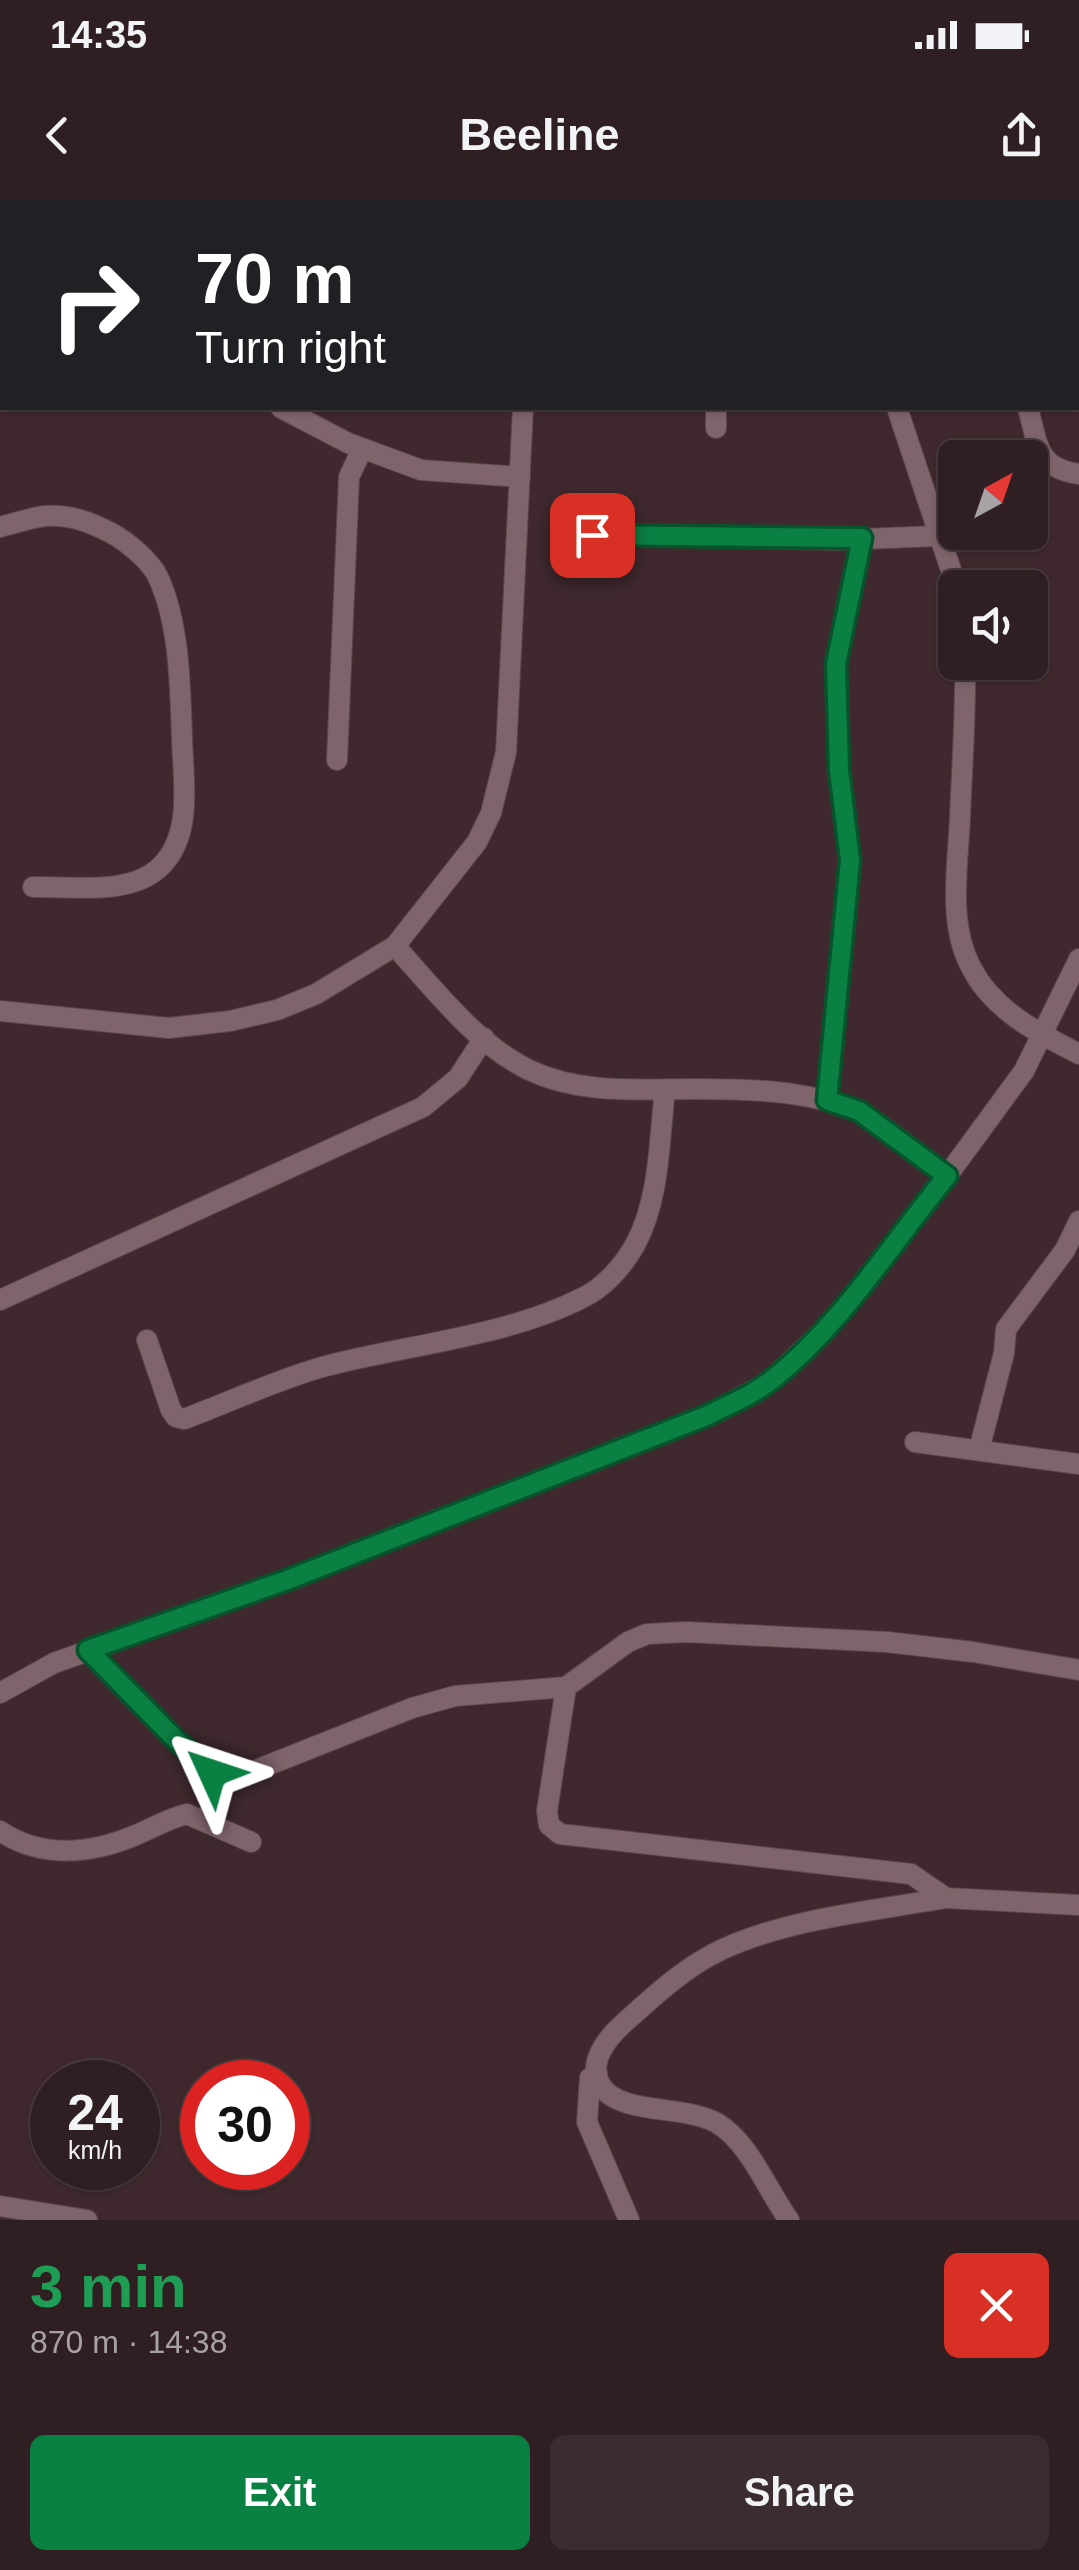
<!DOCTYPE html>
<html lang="en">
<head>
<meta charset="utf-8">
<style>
  body { margin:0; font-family:Arial,sans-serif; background:#3b2c2f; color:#f1f3f6; height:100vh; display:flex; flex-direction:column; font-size:38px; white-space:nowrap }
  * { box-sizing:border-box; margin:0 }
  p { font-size:32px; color:#a7a2a5 }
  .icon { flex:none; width:55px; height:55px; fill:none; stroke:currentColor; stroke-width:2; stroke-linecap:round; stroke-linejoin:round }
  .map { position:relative; height:2020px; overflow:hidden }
  .panel { display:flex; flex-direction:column; background:#2f1f22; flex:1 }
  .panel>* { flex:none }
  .hud { position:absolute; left:0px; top:0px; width:1080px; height:210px; box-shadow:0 2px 8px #0004,0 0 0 2px #4a3d40; background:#202124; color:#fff; overflow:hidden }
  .needle { width:65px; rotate:40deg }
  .buttons { position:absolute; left:938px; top:240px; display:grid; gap:20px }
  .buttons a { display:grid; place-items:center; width:110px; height:110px; border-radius:15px; background:#2f1f22; box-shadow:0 2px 8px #0004,0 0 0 2px #4a3d40; font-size:50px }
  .speed { position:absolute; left:30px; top:1860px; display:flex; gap:20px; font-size:50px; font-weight:700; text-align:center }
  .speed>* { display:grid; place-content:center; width:130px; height:130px; border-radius:50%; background:#2f1f22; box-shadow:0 2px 8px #0004,0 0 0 2px #4a3d40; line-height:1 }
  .speed small { font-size:25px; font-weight:400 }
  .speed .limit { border:15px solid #d22; background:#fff; color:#111 }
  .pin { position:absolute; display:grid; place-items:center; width:85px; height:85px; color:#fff; margin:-42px; border-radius:20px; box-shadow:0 5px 15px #0006 }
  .me { position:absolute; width:110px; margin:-55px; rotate:312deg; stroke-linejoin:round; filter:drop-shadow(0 0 8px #0008) }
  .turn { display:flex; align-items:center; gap:35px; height:210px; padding:0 30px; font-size:45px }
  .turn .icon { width:130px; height:130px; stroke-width:2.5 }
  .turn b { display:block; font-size:70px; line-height:85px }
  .round { display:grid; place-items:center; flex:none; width:105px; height:105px; border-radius:15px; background:#3b2c2f }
  .head { display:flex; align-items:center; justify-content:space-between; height:170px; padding:0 30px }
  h1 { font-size:60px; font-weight:700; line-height:75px; color:#1e9e55 }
  .cta { display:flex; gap:20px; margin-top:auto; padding:20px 30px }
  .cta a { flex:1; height:115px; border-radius:15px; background:#0b8043; color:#fff; font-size:40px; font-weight:700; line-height:115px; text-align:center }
  .cta a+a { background:#3b2c2f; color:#f1f3f6 }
  .status { display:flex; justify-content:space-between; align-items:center; height:70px; padding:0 50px; background:#2f1f22; direction:ltr }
  .status svg { height:28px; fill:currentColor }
  header { display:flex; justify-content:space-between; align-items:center; height:130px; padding:0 30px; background:#2f1f22; font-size:45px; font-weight:700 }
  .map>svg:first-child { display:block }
</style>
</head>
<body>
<div class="status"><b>14:35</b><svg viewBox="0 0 49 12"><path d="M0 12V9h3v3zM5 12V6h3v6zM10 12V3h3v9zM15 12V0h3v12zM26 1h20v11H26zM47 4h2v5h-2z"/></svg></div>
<header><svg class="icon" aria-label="back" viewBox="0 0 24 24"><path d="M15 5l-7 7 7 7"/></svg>Beeline<svg class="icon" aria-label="share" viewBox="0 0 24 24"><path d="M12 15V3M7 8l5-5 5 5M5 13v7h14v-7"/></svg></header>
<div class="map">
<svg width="1079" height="2020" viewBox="0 0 1079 2020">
  <rect width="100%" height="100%" fill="#3f292e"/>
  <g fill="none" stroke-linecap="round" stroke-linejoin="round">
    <defs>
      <g id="street">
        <polyline points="327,0 330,2"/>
        <polyline points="527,0 527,2"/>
        <polyline points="713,0 714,2"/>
        <polyline points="896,0 896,2"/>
        <polyline points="1078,66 1079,65"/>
        <polyline points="0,122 2,121"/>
        <polyline points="281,208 348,243 421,270 520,277"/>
        <polyline points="716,208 716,228"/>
        <polyline points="897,208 957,388"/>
        <path d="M1028,208c10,36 8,60 51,66"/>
        <path d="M0,327c15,-4 30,-9 45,-11 21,-2 40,4 58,13 19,8 48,31 56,50 21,48 21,107 23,159 1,42 12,98 -23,130 -31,28 -87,18 -126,19"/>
        <polyline points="592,335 839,340 937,336"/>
        <path d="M965,462c1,52 -3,104 -5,155 -2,49 -13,107 12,152 22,42 66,64 107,85"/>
        <polyline points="337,560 349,277 362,249"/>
        <path d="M395,746c39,43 81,98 134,124 53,25 110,19 166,19 51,0 111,1 159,21 27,11 68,48 93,66"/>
        <polyline points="0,811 169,828 230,821 277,810 316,794 395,746 477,642 491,613 506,552 523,208"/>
        <polyline points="827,900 850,660 839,570 836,465 862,339"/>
        <polyline points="0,1100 423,907 458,878 484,838"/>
        <path d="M147,1140l24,70 5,7 8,2c46,-17 94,-40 142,-53 80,-21 182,-30 256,-68 22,-10 41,-32 53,-53 25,-46 24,-104 30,-155"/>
        <polyline points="915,1242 1079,1264"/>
        <polyline points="979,1250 1004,1153 1006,1129 1065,1050 1079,1021"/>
        <polyline points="88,1450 176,1540 226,1582 412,1508 455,1496 566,1487 628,1442 647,1434 686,1432 887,1442 973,1452 1079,1470"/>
        <polyline points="566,1487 547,1611 549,1625 560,1634 911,1674 946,1698 1079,1705"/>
        <polyline points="0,1493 54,1463 287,1381 705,1216 769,1182 832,1122 947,976 1024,871 1079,759"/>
        <path d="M0,1631c42,28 91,23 136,4 17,-7 33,-17 51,-21l64,28"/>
        <polyline points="597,1873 590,1878 587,1922 629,2020"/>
        <polyline points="0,2006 87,2020"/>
        <path d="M789,2020c-22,-30 -39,-77 -72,-97 -31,-18 -96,-8 -115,-36 -17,-23 6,-50 23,-65 30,-27 61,-56 98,-73 69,-31 149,-38 223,-51"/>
      </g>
    </defs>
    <use href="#street" stroke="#5b484c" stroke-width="22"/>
    <use href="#street" stroke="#7f656b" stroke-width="20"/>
  </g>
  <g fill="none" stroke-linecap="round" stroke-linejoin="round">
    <defs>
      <path id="route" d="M212,1573l-36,-33 -88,-90 199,-70 419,-164c22,-11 47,-21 67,-37 69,-55 118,-135 174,-203l-88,-65 -32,-11 23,-240 -11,-90 -3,-106 26,-126 -270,-3"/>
    </defs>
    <use href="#route" stroke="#07532c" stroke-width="25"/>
    <use href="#route" stroke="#0b8043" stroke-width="18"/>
  </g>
</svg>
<div class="buttons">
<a><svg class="needle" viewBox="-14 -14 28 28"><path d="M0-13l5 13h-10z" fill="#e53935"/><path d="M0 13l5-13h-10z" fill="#a7a2a5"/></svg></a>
<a><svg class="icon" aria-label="sound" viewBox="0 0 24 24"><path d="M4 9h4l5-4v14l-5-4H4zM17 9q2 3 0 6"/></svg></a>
</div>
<div class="speed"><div>24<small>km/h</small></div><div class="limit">30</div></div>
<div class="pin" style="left:592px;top:335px;background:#d93025"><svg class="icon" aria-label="arrive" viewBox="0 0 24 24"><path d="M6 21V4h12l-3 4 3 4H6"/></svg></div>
<svg class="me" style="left:212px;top:1573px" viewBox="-20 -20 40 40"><path d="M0-17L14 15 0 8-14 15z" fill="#0b8043" stroke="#fff" stroke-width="4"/></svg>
<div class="hud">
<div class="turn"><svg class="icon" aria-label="right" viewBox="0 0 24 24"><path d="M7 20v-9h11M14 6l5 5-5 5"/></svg><div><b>70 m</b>Turn right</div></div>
</div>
</div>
<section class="panel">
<div class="head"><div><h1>3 min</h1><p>870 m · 14:38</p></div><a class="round" style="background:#d93025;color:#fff"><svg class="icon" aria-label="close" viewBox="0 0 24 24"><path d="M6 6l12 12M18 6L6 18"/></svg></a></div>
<div class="cta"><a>Exit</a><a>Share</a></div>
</section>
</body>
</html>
